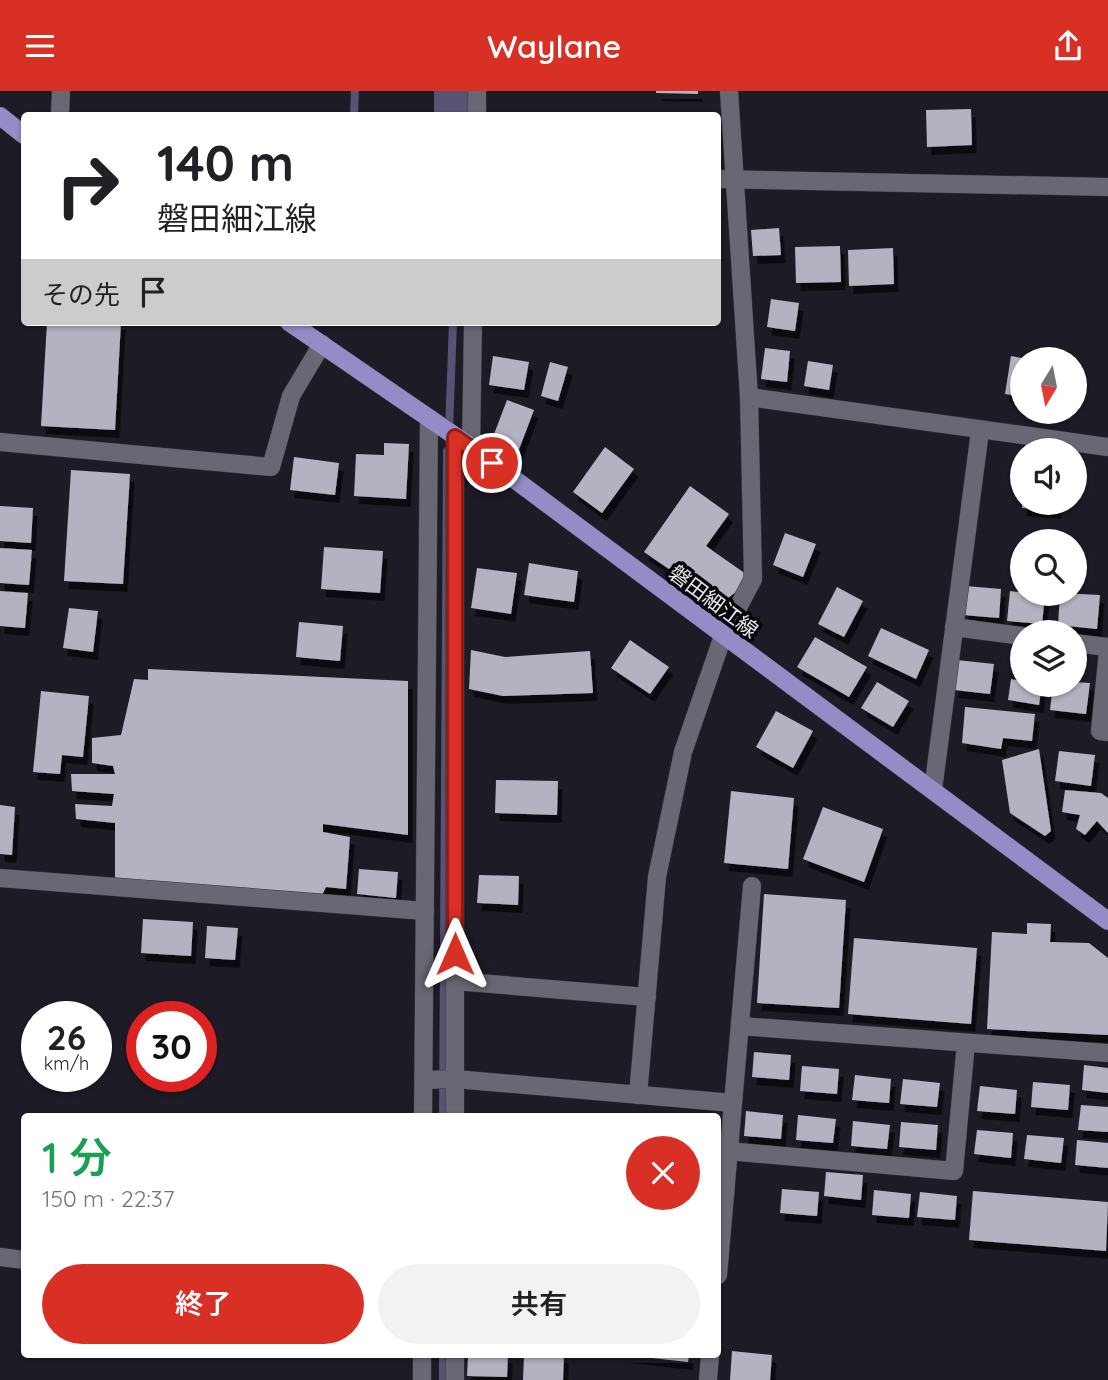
<!DOCTYPE html>
<html lang="ja">
<head>
<meta charset="utf-8">
<style>
  body { margin:0; font-family:Quicksand,"Noto Sans JP",sans-serif; background:#f2f2f2; color:#202124; height:100vh; display:flex; flex-direction:column; font-size:26px; white-space:nowrap }
  * { box-sizing:border-box; margin:0 }
  p { font-size:23px; color:#757577 }
  .icon { flex:none; width:38px; height:38px; fill:none; stroke:currentColor; stroke-width:2; stroke-linecap:round; stroke-linejoin:round }
  .map { position:relative; flex:1; overflow:hidden }
  .sheet { position:absolute; left:21px; top:1022px; width:700px; height:245px; display:flex; flex-direction:column; background:#fff; border-radius:7px; box-shadow:0 2px 5px #0004 }
  .sheet>* { flex:none }
  .top-card { position:absolute; left:21px; top:21px; width:700px; height:214px; border-radius:7px; box-shadow:0 2px 5px #0004; background:#fff; color:#202124; overflow:hidden }
  .needle { width:46px; rotate:190deg }
  .tools { position:absolute; left:1010px; top:256px; display:grid; gap:14px }
  .tools a { display:grid; place-items:center; width:77px; height:77px; border-radius:50%; background:#fff; box-shadow:0 2px 5px #0004; font-size:35px }
  .speed { position:absolute; left:21px; top:910px; display:flex; gap:14px; font-size:35px; font-weight:700; text-align:center }
  .speed>* { display:grid; place-content:center; width:91px; height:91px; border-radius:50%; background:#fff; box-shadow:0 2px 5px #0004; line-height:1 }
  .speed small { font-size:18px; font-weight:400 }
  .speed .limit { border:10px solid #d22; background:#fff; color:#111 }
  .pin { position:absolute; display:grid; place-items:center; width:60px; height:60px; color:#fff; margin:-30px; border:4px solid #fff; border-radius:50%; box-shadow:0 2px 7px #0007 }
  .me { position:absolute; width:77px; margin:-38px; rotate:0deg; stroke-linejoin:round; filter:drop-shadow(0 0 5px #0008) }
  .turn { display:flex; align-items:center; gap:24px; height:147px; padding:0 21px; font-size:32px }
  .turn .icon { width:91px; height:91px; stroke-width:2.5 }
  .turn b { display:block; font-size:49px; line-height:60px }
  .then { display:flex; align-items:center; height:66px; padding:0 21px; background:#0003; gap:14px; font-size:26px }
  .round { display:grid; place-items:center; flex:none; width:74px; height:74px; border-radius:37px; background:#f2f2f2 }
  .head { display:flex; align-items:center; justify-content:space-between; height:119px; padding:0 21px }
  h1 { font-size:42px; font-weight:600; line-height:52px; color:#1e9e55 }
  .primary-button { display:flex; gap:14px; margin-top:auto; padding:14px 21px }
  .primary-button a { flex:1; height:80px; border-radius:42px; background:#d93025; color:#fff; font-size:28px; font-weight:600; line-height:80px; text-align:center }
  .primary-button a+a { background:#f2f2f2; color:#202124 }
  header { display:flex; justify-content:space-between; align-items:center; height:91px; padding:0 21px; background:#d93025; color:#fff; font-size:32px; font-weight:600 }
  .map>svg:first-child { display:block }
</style>
</head>
<body>
<header><svg class="icon" aria-label="menu" viewBox="0 0 24 24"><path d="M4 6h16M4 12h16M4 18h16"/></svg>Waylane<svg class="icon" aria-label="share" viewBox="0 0 24 24"><path d="M12 15V3M7 8l5-5 5 5M5 13v7h14v-7"/></svg></header>
<div class="map">
<svg width="1108" height="1289" viewBox="0 0 1108 1289">
  <defs>
    <filter id="shadow"><feDropShadow dx="4.5" dy="8" stdDeviation="0" flood-color="#0009"/></filter>
  </defs>
  <rect width="100%" height="100%" fill="#1c1b26"/>
  <g fill="none" stroke-linecap="round" stroke-linejoin="round">
    <g stroke="#565373" stroke-width="8">
      <polyline points="354,24 355,0"/>
      <polyline points="449,340 453,231"/>
      <polyline points="443,1026 447,360"/>
      <polyline points="443,1264 443,1289"/>
    </g>
    <polyline stroke="#565373" stroke-width="46" points="457,24 457,0"/>
  </g>
  <g fill="#b3b2c1" filter="url(#shadow)">
    <polygon points="656,0 698,0 698,3 656,2"/>
    <polygon points="971,18 972,54 927,56 926,19"/>
    <polygon points="779,137 781,164 753,165 751,139"/>
    <polygon points="840,155 841,191 796,192 795,156"/>
    <polygon points="893,157 894,193 849,195 848,159"/>
    <polygon points="771,208 799,212 795,240 767,236"/>
    <polygon points="47,231 121,231 115,339 41,335"/>
    <polygon points="765,257 790,260 787,291 761,288"/>
    <polygon points="493,265 529,271 524,299 489,294"/>
    <polygon points="1011,265 1022,267 1022,306 1005,303"/>
    <polygon points="808,270 833,274 829,299 804,295"/>
    <polygon points="550,271 568,276 558,310 541,305"/>
    <polygon points="507,309 534,319 518,361 491,351"/>
    <polygon points="384,352 409,353 406,408 354,405 356,363 384,364"/>
    <polygon points="605,356 634,378 602,422 573,401"/>
    <polygon points="294,366 339,372 335,404 290,399"/>
    <polygon points="71,379 130,383 123,493 64,490"/>
    <polygon points="690,395 729,423 706,455 753,488 720,513 644,461"/>
    <polygon points="1022,411 1057,411 1057,420 1022,417"/>
    <polygon points="0,415 33,417 31,452 0,450"/>
    <polygon points="785,442 816,453 803,486 773,474"/>
    <polygon points="324,456 383,460 380,502 321,498"/>
    <polygon points="0,457 32,459 29,494 0,492"/>
    <polygon points="529,472 578,480 574,511 524,504"/>
    <polygon points="477,477 517,482 511,523 471,517"/>
    <polygon points="966,495 1001,498 999,527 963,524"/>
    <polygon points="837,496 863,510 844,546 818,533"/>
    <polygon points="0,500 28,502 25,537 0,535"/>
    <polygon points="1010,500 1045,504 1042,533 1007,530"/>
    <polygon points="1060,502 1100,504 1097,538 1058,534"/>
    <polygon points="69,517 98,520 93,561 63,557"/>
    <polygon points="299,531 343,535 340,570 296,566"/>
    <polygon points="881,537 929,559 916,588 868,565"/>
    <polygon points="815,546 867,576 849,606 797,576"/>
    <polygon points="630,549 669,576 650,603 611,577"/>
    <polygon points="471,559 505,566 590,560 593,602 503,605 469,598"/>
    <polygon points="957,569 994,573 990,603 954,599"/>
    <polygon points="148,578 408,590 408,744 323,733 323,741 350,746 346,798 326,796 322,804 115,788 115,732 76,728 75,713 112,715 114,703 72,700 71,683 115,683 113,675 92,672 92,647 121,644 134,588 148,589"/>
    <polygon points="1011,588 1022,590 1022,593 1042,593 1039,614 1008,609"/>
    <polygon points="877,591 909,610 893,636 861,617"/>
    <polygon points="1074,591 1090,592 1086,623 1050,619 1053,593 1074,593"/>
    <polygon points="41,600 89,605 83,666 62,664 60,683 33,681"/>
    <polygon points="965,616 1035,623 1032,650 1003,647 1001,658 962,652"/>
    <polygon points="776,620 813,640 793,677 756,656"/>
    <polygon points="1039,658 1051,740 1045,745 1010,722 1002,669"/>
    <polygon points="1059,660 1095,664 1091,695 1055,690"/>
    <polygon points="496,689 558,690 557,724 495,722"/>
    <polygon points="1065,699 1101,702 1108,707 1108,742 1097,730 1085,744 1076,738 1080,724 1062,721"/>
    <polygon points="731,700 794,707 788,778 724,772"/>
    <polygon points="0,714 15,716 12,764 0,763"/>
    <polygon points="823,716 883,738 864,791 803,768"/>
    <polygon points="359,778 398,781 396,807 357,803"/>
    <polygon points="479,784 519,785 518,814 477,812"/>
    <polygon points="764,803 846,809 839,917 757,912"/>
    <polygon points="143,828 193,831 191,865 141,862"/>
    <polygon points="1027,832 1051,833 1050,851 1089,852 1108,867 1108,944 987,938 992,841 1027,843"/>
    <polygon points="207,835 238,837 235,869 205,867"/>
    <polygon points="854,847 977,857 971,933 848,923"/>
    <polygon points="754,961 791,964 789,989 752,986"/>
    <polygon points="1084,974 1108,977 1108,1002 1082,999"/>
    <polygon points="802,975 839,978 837,1003 800,1000"/>
    <polygon points="855,984 891,988 889,1012 852,1009"/>
    <polygon points="903,988 940,992 937,1016 900,1013"/>
    <polygon points="1033,991 1070,994 1068,1019 1031,1016"/>
    <polygon points="980,995 1017,999 1015,1023 977,1020"/>
    <polygon points="1081,1014 1108,1016 1108,1041 1078,1039"/>
    <polygon points="746,1020 783,1024 781,1048 744,1045"/>
    <polygon points="798,1024 836,1028 833,1052 796,1049"/>
    <polygon points="853,1030 890,1034 887,1058 851,1055"/>
    <polygon points="901,1031 938,1034 936,1059 899,1056"/>
    <polygon points="977,1039 1013,1042 1011,1067 974,1063"/>
    <polygon points="1027,1044 1064,1047 1061,1072 1024,1068"/>
    <polygon points="1077,1049 1108,1052 1108,1077 1075,1074"/>
    <polygon points="826,1081 863,1084 861,1109 824,1105"/>
    <polygon points="782,1098 819,1101 817,1125 780,1122"/>
    <polygon points="874,1099 911,1103 909,1127 872,1124"/>
    <polygon points="973,1100 1108,1111 1106,1160 969,1149"/>
    <polygon points="920,1101 957,1105 955,1129 917,1126"/>
    <polygon points="732,1260 772,1264 770,1289 730,1289"/>
    <polygon points="468,1264 508,1264 507,1286 467,1285"/>
    <polygon points="524,1264 564,1264 563,1289 523,1289"/>
    <polygon points="625,1264 689,1264 688,1271"/>
  </g>
  <g fill="none" stroke-linecap="round" stroke-linejoin="round">
    <defs>
      <g id="minor">
        <polyline points="60,24 61,0"/>
        <polyline points="477,24 477,0"/>
        <polyline points="718,88 1108,96"/>
        <polyline points="749,306 1108,356"/>
        <polyline points="455,346 455,1026"/>
        <polyline points="0,351 271,376 291,305 322,253"/>
        <polyline points="471,356 473,231"/>
        <polyline points="954,536 1022,545"/>
        <polyline points="1074,552 1108,556"/>
        <polyline points="1108,560 1100,640 1108,641"/>
        <polyline points="933,699 980,340"/>
        <polyline points="0,787 425,820"/>
        <polyline points="455,890 647,906"/>
        <polyline points="740,935 1108,962"/>
        <polyline points="424,989 455,988 733,1012"/>
        <polyline points="638,1004 657,786 683,661 723,545 753,488 749,306 729,0"/>
        <polyline points="423,1026 429,328"/>
        <polyline points="728,1060 954,1080 966,952"/>
        <polyline points="0,1166 24,1169"/>
        <polyline points="718,1184 752,795"/>
        <polyline points="422,1264 422,1289"/>
        <polyline points="455,1264 455,1289"/>
        <polyline points="708,1289 710,1264"/>
      </g>
      <g id="major">
        <polyline points="0,25 24,44"/>
        <polyline points="289,231 471,356 1108,830"/>
      </g>
    </defs>
    <use href="#minor" stroke="#383740" stroke-width="19"/>
    <use href="#major" stroke="#383740" stroke-width="19"/>
    <use href="#minor" stroke="#686774" stroke-width="18"/>
    <use href="#major" stroke="#938cc6" stroke-width="18"/>
  </g>
  <g fill="none" stroke-linecap="round" stroke-linejoin="round">
    <defs>
      <polyline id="route" points="455,863 455,346 492,372"/>
    </defs>
    <use href="#route" stroke="#8d1f18" stroke-width="18"/>
    <use href="#route" stroke="#d93025" stroke-width="12"/>
  </g>
  <g text-anchor="middle" dominant-baseline="central" stroke-width="7" stroke-linejoin="round" paint-order="stroke">
    <g font-size="21" fill="#e5e5ed" stroke="#07070b">
      <text transform="translate(714 510) rotate(37)">磐田細江線</text>
    </g>
  </g>
</svg>
<div class="tools">
<a><svg class="needle" viewBox="-14 -14 28 28"><path d="M0-13l5 13h-10z" fill="#e53935"/><path d="M0 13l5-13h-10z" fill="#757577"/></svg></a>
<a><svg class="icon" aria-label="sound" viewBox="0 0 24 24"><path d="M4 9h4l5-4v14l-5-4H4zM17 9q2 3 0 6"/></svg></a>
<a><svg class="icon" aria-label="search" viewBox="0 0 24 24"><circle cx="10" cy="10" r="6"/><path d="M15 15l6 6"/></svg></a>
<a><svg class="icon" aria-label="layers" viewBox="0 0 24 24"><path d="M12 4l9 5-9 5-9-5zM3 14l9 5 9-5"/></svg></a>
</div>
<div class="speed"><div>26<small>km/h</small></div><div class="limit">30</div></div>
<div class="pin" style="left:492px;top:372px;background:#d93025"><svg class="icon" aria-label="arrive" viewBox="0 0 24 24"><path d="M6 21V4h12l-3 4 3 4H6"/></svg></div>
<svg class="me" style="left:455px;top:863px" viewBox="-20 -20 40 40"><path d="M0-17L14 15 0 8-14 15z" fill="#d93025" stroke="#fff" stroke-width="4"/></svg>
<div class="top-card">
<div class="turn"><svg class="icon" aria-label="right" viewBox="0 0 24 24"><path d="M7 20v-9h11M14 6l5 5-5 5"/></svg><div><b>140 m</b>磐田細江線</div></div>
<div class="then">その先<svg class="icon" aria-label="arrive" viewBox="0 0 24 24"><path d="M6 21V4h12l-3 4 3 4H6"/></svg></div>
</div>
<section class="sheet">
<div class="head"><div><h1>1 分</h1><p>150 m · 22:37</p></div><a class="round" style="background:#d93025;color:#fff"><svg class="icon" aria-label="close" viewBox="0 0 24 24"><path d="M6 6l12 12M18 6L6 18"/></svg></a></div>
<div class="primary-button"><a>終了</a><a>共有</a></div>
</section>
</div>
</body>
</html>
